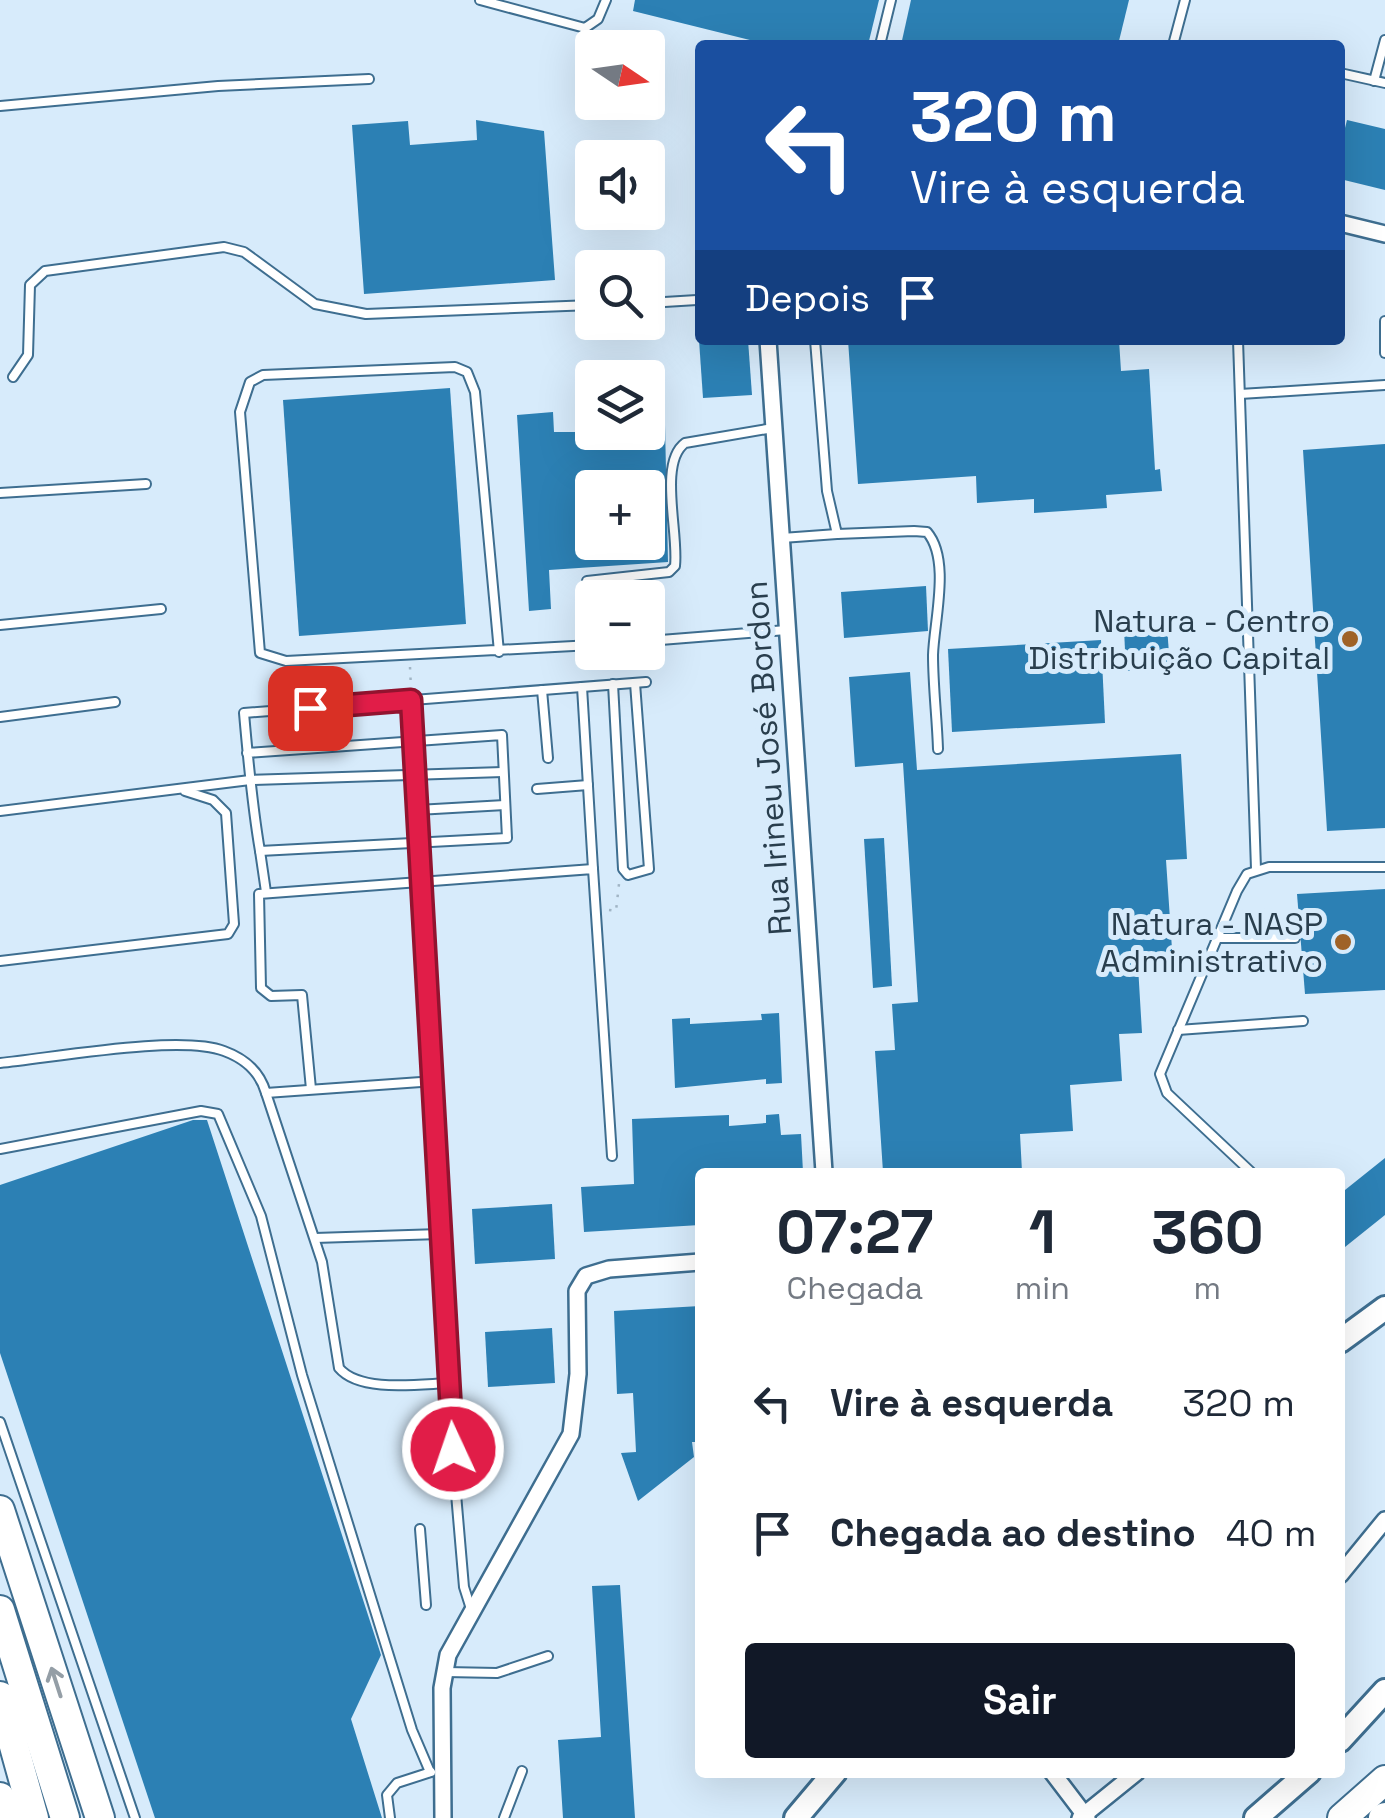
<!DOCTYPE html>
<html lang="pt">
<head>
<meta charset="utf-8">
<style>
  body { margin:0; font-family:"Space Grotesk",sans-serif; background:#f2f2f3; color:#1f2937; height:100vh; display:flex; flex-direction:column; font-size:38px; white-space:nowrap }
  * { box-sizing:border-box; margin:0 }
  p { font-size:32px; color:#747a83 }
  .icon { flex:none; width:55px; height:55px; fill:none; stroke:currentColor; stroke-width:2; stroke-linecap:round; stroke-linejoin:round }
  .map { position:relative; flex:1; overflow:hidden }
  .sheet { position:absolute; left:695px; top:1168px; width:650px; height:610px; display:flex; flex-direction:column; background:#fff; border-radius:10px; box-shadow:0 10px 40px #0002 }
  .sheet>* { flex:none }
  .top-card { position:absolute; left:695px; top:40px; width:650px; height:305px; border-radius:10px; box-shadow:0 10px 40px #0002; background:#1a4fa0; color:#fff; overflow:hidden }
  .needle { width:65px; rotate:103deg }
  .tools { position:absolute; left:575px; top:30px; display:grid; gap:20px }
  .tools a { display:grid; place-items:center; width:90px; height:90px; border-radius:10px; background:#fff; box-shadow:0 10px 40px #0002; font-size:50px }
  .pin { position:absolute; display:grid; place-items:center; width:85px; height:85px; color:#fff; margin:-42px; border-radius:20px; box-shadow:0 5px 15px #0006 }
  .me { position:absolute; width:110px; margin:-55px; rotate:357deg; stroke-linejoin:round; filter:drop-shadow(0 0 8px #0008) }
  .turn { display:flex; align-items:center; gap:35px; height:210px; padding:0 50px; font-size:45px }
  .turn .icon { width:130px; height:130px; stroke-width:2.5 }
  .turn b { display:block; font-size:70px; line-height:85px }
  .then { display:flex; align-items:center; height:95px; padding:0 50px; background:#0003; gap:20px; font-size:38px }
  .eta { display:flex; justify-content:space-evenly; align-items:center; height:170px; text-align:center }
  .eta b { font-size:60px; font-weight:700; line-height:70px }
  .primary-button { display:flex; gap:20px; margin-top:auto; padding:20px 50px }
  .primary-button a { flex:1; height:115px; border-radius:10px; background:#111827; color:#fff; font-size:40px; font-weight:700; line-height:115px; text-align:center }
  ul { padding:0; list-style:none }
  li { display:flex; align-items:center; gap:30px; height:130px; padding:0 50px }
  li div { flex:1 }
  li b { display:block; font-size:38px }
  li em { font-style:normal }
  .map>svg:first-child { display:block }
</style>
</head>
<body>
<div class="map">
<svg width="1385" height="1818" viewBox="0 0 1385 1818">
  <rect width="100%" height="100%" fill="#d7ebfb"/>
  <g fill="#2c80b4" fill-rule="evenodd">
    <polygon points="635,0 879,0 868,45 770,45 633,11"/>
    <polygon points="911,0 1129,0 1118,45 901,45"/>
    <polygon points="476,120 544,131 555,280 364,294 352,125 408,121 410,145 477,140"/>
    <polygon points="1347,120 1385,129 1385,190 1340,179 1340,148"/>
    <polygon points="699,340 748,340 752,395 703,398"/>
    <polygon points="848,340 1119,340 1121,371 1149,369 1155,470 1160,469 1162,491 1106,495 1107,508 1034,513 1034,499 977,503 976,476 858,484"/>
    <polygon points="450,388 466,624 299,636 283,400"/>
    <path d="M553,412l1,20h94v-6l17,-1 3,137 -119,8 2,39 -22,2 -12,-196zM592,488h56v54h-56z"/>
    <polygon points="1385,444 1385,828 1327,831 1303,450"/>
    <polygon points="926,586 928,631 844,638 841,592"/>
    <polygon points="1167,626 1170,668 1126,671 1124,629"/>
    <polygon points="1101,640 1105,723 952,732 948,649"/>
    <polygon points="910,672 917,770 1181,754 1187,859 1166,860 1173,964 1138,966 1142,1033 1119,1034 1122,1081 1070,1085 1073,1131 1020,1134 1022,1172 883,1172 875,1051 895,1050 892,1004 918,1002 903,763 855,767 849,677"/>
    <polygon points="884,838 892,986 873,988 864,839"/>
    <polygon points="1385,889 1385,990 1305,994 1297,894"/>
    <polygon points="779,1013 782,1083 766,1084 766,1079 675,1088 672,1019 690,1018 690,1024 762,1020 761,1014"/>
    <polygon points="779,1114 781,1135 801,1134 803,1172 699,1172 700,1225 584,1232 581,1187 634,1184 632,1119 729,1115 729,1126 766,1123 766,1115"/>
    <polygon points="193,1120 207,1120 381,1655 351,1719 382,1818 155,1818 0,1353 0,1185"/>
    <polygon points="1385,1158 1385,1215 1340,1251 1340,1194"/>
    <polygon points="552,1204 555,1259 475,1264 472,1209"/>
    <polygon points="700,1306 700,1442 692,1442 694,1457 638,1501 621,1453 636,1452 633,1393 617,1394 614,1311"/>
    <polygon points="552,1328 555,1383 488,1387 485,1332"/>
    <polygon points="620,1585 635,1818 563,1818 558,1740 601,1737 592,1586"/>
  </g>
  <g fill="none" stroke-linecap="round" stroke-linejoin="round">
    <defs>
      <g id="lane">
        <polyline points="480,0 585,28 598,19 606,0"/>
        <polyline points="880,45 891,0"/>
        <polyline points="1173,45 1185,0"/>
        <polyline points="1340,73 1385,83"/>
        <polyline points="1374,81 1385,40"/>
        <polyline points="0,106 218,86 369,79"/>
        <polyline points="648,303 697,300"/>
        <polyline points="1385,321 1385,353"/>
        <path d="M815,340l12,151 10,43 77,-3 13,1c24,28 7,89 6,123 0,31 4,63 5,94"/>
        <polyline points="1238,340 1256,869"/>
        <polyline points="13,377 28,355 30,285 45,271 224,247 244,252 315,304 366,314 592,305"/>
        <polyline points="1240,394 1385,385"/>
        <polyline points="0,493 146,484"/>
        <polyline points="782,538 837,534"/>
        <path d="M587,581l82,-9 6,-6c4,-33 -17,-103 10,-123l88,-15"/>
        <polyline points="0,625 161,609"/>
        <polyline points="648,641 786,630"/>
        <polyline points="499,652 475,392 467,372 455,367 263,375 250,382 240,412 260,653 286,661 592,645"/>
        <polyline points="613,684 623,869 628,875 649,869 635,683"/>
        <polyline points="582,687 593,869"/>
        <polyline points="542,690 548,758"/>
        <polyline points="411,700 455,1482 464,1587 471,1609"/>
        <polyline points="0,717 115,702"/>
        <path d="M247,753l255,-18 5,103 -247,13c-8,-46 -12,-92 -16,-138l402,-31"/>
        <polyline points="537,789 588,785"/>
        <polyline points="417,810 505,805"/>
        <polyline points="0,811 250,780 503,772"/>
        <polyline points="260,851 266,892"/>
        <polyline points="1217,938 1295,938"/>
        <polyline points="0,961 228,934 234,924 226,813 213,800 185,791"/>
        <polyline points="1178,1030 1303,1021"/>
        <path d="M0,1063c52,-5 180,-29 224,-12 22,8 36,21 42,42l169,-12"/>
        <polyline points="311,1089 302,995 271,996 261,988 259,894 593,869 612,1156"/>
        <path d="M266,1093l56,169 17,106c21,25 81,16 110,15"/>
        <polyline points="0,1149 201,1111 218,1114 261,1216 302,1375 412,1730 430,1772"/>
        <polyline points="1251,1172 1167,1093 1160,1074 1237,891 1247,874 1269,867 1385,867"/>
        <polyline points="315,1238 440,1234"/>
        <polyline points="0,1422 135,1818"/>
        <polyline points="420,1529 426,1605"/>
        <polyline points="446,1672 497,1673 548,1656"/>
        <polyline points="390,1818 387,1795 397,1783 431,1772"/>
        <polyline points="504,1818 522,1771"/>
      </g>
      <g id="street">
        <polyline points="1340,223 1385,234"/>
        <polyline points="768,340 824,1172"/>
        <polyline points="1340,1575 1385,1520"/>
        <polyline points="1052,1772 1087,1818"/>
        <polyline points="443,1818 442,1688 448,1655 571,1434 578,1374 577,1291 586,1276 609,1269 700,1262"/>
        <polyline points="1080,1818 1137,1772"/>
      </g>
      <g id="secondary">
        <polyline points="1340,1341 1385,1308"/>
        <polyline points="1340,1740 1385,1691"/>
        <polyline points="796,1818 835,1772"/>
        <polyline points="1256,1818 1309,1772"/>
      </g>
      <g id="highway">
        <polyline points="0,1510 100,1818"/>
        <polyline points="0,1610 65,1818"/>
        <polyline points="0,1696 34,1818"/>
        <polyline points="0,1797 6,1818"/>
        <polyline points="1342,1818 1385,1780"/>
        <polyline points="1383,1818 1385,1817"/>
      </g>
    </defs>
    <use href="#lane" stroke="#3e6e90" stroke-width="12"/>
    <use href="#street" stroke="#3e6e90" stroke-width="20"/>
    <use href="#secondary" stroke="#3e6e90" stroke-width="28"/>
    <use href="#highway" stroke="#3e6e90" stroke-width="32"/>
    <g stroke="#a1b5c5" stroke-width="2.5" stroke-dasharray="2.5 8" stroke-linecap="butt">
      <polyline points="623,652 625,671"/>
      <polyline points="410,667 411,689"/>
      <polyline points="609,910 616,911 619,884"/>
    </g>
    <use href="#lane" stroke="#fff" stroke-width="8"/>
    <use href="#street" stroke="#fff" stroke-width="15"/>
    <use href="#secondary" stroke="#fff" stroke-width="22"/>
    <use href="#highway" stroke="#fff" stroke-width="28"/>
  </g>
  <defs><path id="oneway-shaft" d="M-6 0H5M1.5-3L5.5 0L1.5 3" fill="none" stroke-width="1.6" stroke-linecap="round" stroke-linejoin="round" transform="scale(2.5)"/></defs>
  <use stroke="#949ea6" href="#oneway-shaft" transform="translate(56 1682) rotate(-108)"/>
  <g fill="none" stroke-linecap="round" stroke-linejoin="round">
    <defs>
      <polyline id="route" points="310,708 411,700 453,1449"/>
    </defs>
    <use href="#route" stroke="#92132f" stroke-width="25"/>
    <use href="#route" stroke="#e11d48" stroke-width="18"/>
  </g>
  <g fill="#9f6227" stroke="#d7ebfb" stroke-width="4">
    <circle cx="1350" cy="639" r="10"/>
    <circle cx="1343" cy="942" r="10"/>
  </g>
  <g text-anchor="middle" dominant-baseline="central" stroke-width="10" stroke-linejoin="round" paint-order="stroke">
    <g font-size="32" fill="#293e4d" stroke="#d7ebfb" text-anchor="end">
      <text x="1330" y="621">Natura - Centro<tspan x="1330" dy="37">Distribuição Capital</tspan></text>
      <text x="1323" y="924">Natura - NASP<tspan x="1323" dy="37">Administrativo</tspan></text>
    </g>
    <g font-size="32" fill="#293e4d" stroke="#d7ebfb">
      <text transform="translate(768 758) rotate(-94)">Rua Irineu José Bordon</text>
    </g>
  </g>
</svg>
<div class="tools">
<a><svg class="needle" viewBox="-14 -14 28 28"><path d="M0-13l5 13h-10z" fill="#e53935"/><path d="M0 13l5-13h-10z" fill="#747a83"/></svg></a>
<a><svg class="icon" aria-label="sound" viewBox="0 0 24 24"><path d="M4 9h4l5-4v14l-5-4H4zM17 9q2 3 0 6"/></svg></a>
<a><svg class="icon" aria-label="search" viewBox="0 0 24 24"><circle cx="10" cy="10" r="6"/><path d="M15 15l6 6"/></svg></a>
<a><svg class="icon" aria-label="layers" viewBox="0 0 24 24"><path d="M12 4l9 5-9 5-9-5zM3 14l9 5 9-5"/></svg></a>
<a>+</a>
<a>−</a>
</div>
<div class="pin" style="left:310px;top:708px;background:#d93025"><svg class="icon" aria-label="arrive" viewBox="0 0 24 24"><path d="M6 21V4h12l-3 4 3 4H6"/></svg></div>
<svg class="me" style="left:453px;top:1449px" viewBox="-20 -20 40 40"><circle r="17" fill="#e11d48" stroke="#fff" stroke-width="3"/><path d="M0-11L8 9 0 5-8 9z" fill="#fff"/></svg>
<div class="top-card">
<div class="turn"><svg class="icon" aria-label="left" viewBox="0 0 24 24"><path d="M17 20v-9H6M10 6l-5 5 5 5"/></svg><div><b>320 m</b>Vire à esquerda</div></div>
<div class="then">Depois<svg class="icon" aria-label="arrive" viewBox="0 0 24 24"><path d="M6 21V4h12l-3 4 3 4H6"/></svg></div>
</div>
<section class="sheet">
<div class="eta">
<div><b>07:27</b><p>Chegada</p></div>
<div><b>1</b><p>min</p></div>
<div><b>360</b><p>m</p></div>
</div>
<ul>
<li><svg class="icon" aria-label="left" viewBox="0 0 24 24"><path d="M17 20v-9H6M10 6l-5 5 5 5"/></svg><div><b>Vire à esquerda</b></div><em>320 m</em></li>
<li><svg class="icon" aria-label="arrive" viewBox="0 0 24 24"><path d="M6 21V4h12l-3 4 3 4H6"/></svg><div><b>Chegada ao destino</b></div><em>40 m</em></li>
</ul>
<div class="primary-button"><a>Sair</a></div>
</section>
</div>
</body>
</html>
